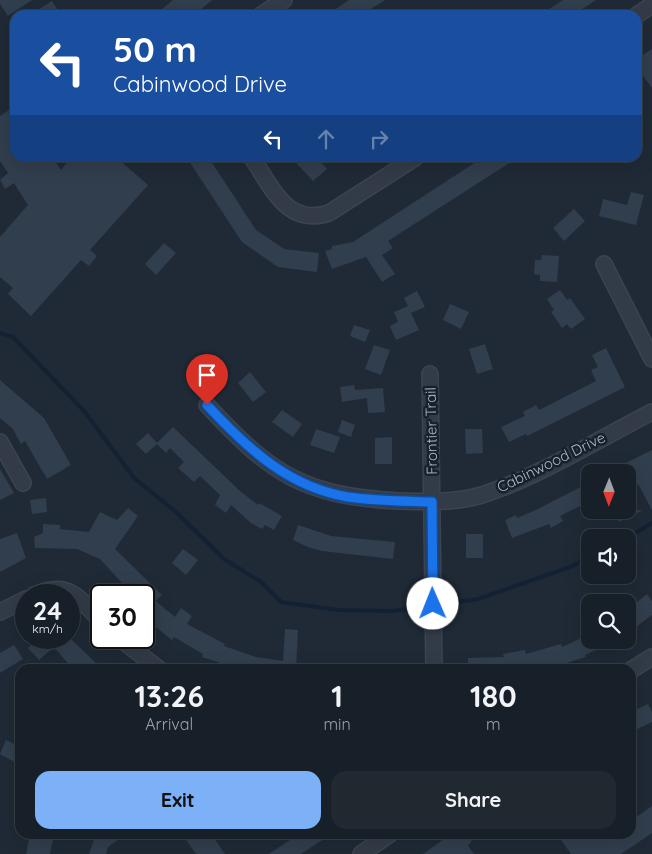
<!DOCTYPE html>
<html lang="en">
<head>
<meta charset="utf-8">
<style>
  body { margin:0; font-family:Quicksand,sans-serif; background:#202830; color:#f1f3f6; height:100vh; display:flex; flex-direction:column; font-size:19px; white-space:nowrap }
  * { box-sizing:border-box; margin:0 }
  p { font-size:16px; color:#9ea3a8 }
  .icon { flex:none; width:28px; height:28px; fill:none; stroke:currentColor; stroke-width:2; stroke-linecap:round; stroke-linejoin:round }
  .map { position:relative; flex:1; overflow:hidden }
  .drawer { position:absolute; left:15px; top:664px; width:621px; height:175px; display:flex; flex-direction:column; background:#172028; border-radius:15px; box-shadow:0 5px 20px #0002,0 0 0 1px #363e45 }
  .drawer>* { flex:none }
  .guide { position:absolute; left:10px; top:10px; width:632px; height:152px; border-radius:15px; box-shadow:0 5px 20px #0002,0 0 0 1px #363e45; background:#1a4fa0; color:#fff; overflow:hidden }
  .needle { width:32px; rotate:181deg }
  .fabs { position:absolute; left:581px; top:464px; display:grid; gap:10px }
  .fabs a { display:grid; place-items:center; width:55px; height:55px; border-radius:10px; background:#172028; box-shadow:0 5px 20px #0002,0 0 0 1px #363e45; font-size:25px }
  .speed { position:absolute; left:15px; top:584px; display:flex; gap:10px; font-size:25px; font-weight:700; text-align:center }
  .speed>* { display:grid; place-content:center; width:65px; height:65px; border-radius:50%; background:#172028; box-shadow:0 5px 20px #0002,0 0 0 1px #363e45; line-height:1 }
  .speed small { font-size:12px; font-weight:400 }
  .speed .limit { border:2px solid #111; border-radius:8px; background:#fff; color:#111 }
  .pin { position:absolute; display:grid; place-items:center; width:42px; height:42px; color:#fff; margin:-51px -21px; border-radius:50% 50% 50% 0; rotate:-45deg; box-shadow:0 0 5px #0007 }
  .pin .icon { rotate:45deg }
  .me { position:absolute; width:55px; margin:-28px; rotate:359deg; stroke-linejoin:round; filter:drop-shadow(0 0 4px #0008) }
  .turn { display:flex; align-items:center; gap:18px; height:105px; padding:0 20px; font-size:22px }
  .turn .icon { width:65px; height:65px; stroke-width:2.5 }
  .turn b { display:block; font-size:35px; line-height:42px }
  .lanes { display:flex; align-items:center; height:48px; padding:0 20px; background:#0003; justify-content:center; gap:25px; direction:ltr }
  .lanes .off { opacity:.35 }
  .eta { display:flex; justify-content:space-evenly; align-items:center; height:85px; text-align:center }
  .eta b { font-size:30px; font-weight:700; line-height:35px }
  .primary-button { display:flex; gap:10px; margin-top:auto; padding:10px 20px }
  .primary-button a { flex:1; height:58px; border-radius:15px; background:#7cb1f8; color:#111; font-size:20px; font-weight:700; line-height:58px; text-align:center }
  .primary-button a+a { background:#202830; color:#f1f3f6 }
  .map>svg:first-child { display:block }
</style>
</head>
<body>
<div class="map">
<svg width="652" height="854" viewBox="0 0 652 854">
  <rect width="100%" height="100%" fill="#1f2a36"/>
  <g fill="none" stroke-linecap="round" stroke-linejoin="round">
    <g stroke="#132133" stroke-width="4">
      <polyline points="0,333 13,337 84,411 134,478 176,512 224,559 261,582 281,602 338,610 392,611 430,606"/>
      <polyline points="627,538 652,523"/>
      <polyline points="437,605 478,599 570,567 590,557"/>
    </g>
  </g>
  <g fill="#313e4d">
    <polygon points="0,0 32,0 8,16 0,4"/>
    <polygon points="173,0 212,0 194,15 166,15 162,9"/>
    <polygon points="349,0 385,0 361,15 327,15"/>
    <polygon points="563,0 596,0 573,15 540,15"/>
    <polygon points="52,1 61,15 30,15"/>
    <polygon points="652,49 652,88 638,69 638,58"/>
    <polygon points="15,106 15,158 53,158 61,170 71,158 117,158 148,185 90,250 97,256 89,266 81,260 31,316 8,294 13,288 0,277 0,237 28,205 14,183 5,189 0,180 8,173 0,161 0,116"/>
    <polygon points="187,158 209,158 256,230 284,249 319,253 317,272 278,267 242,242"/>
    <polygon points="304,158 317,158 327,169 313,181 297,164"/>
    <polygon points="482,158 517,158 388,241 393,248 382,255 395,274 382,282 366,257 332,269 325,251 332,249 332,246 353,242"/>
    <polygon points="631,192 644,195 636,225 599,216 603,199 627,205"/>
    <polygon points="574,209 585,221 564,241 553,228"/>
    <polygon points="164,243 176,253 156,275 145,264"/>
    <polygon points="542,255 559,256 557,282 540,281 540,275 534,274 535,260 541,260"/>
    <polygon points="560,290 567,300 570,298 585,319 571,329 567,324 562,328 551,312 554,310 547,299"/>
    <polygon points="417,291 425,307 411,313 419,330 396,340 390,326 398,322 394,312 408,306 404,298"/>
    <polygon points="450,304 469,312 461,329 443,320"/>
    <polygon points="354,325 370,330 365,342 350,336"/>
    <polygon points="485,344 493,369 477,374 469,349"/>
    <polygon points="374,345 390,350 381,375 365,369"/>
    <polygon points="606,348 625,387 527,436 526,434 509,442 501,427 525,416 523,412 536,405 539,410 596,381 591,370 598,367 592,355"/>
    <polygon points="250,372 266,392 253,402 238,383"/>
    <polygon points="0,380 44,418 71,465 47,479 25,441 21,444 13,429 0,418"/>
    <polygon points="354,385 355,390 383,388 385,412 368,413 367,398 342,402 340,387"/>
    <polygon points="282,410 302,424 293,437 272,422"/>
    <polygon points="342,420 355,425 351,437 338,432"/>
    <polygon points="173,427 240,491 258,505 259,503 282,516 274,530 265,525 262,529 251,523 231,505 226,513 215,505 220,495 200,476 194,482 178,468 184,462 170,448 166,453 157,444 146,454 136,444 148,433 157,443"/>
    <polygon points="316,429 340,437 334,453 310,445"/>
    <polygon points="465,429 482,429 483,453 466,454"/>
    <polygon points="392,437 392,464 375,464 375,438"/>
    <polygon points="652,450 652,510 638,484 628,489 628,472 608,472"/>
    <polygon points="0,469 14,493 0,500"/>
    <polygon points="590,482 590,521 582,505 560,516 563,521 551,528 549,524 512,538 505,520 516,515 517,518 536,510"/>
    <polygon points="46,498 47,512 32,514 30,500"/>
    <polygon points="128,508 138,516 115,549 162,595 156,601 164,608 175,617 181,608 192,616 187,624 225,644 224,646 256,657 283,661 285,629 298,630 296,669 239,669 202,657 203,654 174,637 172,640 157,628 144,616 144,595 133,595 100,559 77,549 35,548 34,537 43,533 43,524 60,525 60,529 89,532 100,512 117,520"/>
    <polygon points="612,510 643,510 619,522"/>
    <polygon points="298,525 331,536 395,542 393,559 322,551 308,547 293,540"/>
    <polygon points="17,533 26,558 0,572 0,539"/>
    <rect x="466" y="534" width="17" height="24"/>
    <polygon points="183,549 198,560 186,575 172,563"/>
    <polygon points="647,594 652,601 652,615 628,633 628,609"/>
    <polygon points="590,634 590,640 619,640 585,655 586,657 547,669 468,669 468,658 504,657 503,654 525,650 526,654 561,644 562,647"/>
    <polygon points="40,638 70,638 102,669 73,669 54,647 39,660 28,648"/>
    <polygon points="14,645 23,659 0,673 0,653"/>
    <polygon points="648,704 652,712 652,722 631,732 631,712"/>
    <polygon points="6,740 20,747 20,765 0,754"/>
    <polygon points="652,806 652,833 621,854 571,854 557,834 631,834 631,821"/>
    <polygon points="30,834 54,834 50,854 26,854"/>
    <polygon points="96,834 126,834 108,847 106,854 89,854"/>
    <polygon points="182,834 211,834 225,854 196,854"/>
    <polygon points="299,834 331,834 301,854 269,854"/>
    <polygon points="451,834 476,834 468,846 474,854 423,854"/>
  </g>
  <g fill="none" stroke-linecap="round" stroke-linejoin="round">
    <defs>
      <g id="street">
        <polyline points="261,15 284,0"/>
        <polyline points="637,15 652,5"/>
        <path d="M252,158c20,29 35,69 77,55l86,-55"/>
        <polyline points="604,264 652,359"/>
        <polyline points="430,374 434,669"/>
        <path d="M207,405c64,69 96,91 192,96 29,1 55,2 83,-6 56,-18 117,-56 170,-83"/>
        <polyline points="0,442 23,483"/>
        <path d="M34,595c36,-15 43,2 67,26"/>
        <polyline points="0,612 26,599"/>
        <polyline points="119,638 159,669"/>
        <polyline points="631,670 652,657"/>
        <polyline points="361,854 390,834"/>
      </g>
    </defs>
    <use href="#street" stroke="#3c4450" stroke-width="18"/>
    <use href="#street" stroke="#323b47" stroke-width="15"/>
  </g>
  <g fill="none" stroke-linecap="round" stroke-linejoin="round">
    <defs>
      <path id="route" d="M207,405c40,43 81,82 141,92 28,4 56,4 84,5l1,102"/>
    </defs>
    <use href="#route" stroke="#114b97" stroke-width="12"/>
    <use href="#route" stroke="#1a73e8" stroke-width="9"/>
  </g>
  <g text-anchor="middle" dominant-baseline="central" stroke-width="5" stroke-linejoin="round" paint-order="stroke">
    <g font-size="15" fill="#acb6c4" stroke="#18212b">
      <text transform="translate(431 431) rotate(-91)">Frontier Trail</text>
      <text transform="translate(551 462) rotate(-26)">Cabinwood Drive</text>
    </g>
  </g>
</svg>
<div class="fabs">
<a><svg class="needle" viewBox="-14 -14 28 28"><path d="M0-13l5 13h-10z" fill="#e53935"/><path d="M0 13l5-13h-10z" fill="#9ea3a8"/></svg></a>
<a><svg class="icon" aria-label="sound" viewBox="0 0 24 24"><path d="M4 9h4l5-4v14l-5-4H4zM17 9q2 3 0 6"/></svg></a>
<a><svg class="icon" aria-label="search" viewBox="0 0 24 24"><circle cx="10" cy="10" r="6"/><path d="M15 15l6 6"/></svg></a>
</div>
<div class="speed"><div>24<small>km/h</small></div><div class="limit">30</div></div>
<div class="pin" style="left:207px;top:405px;background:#d93025"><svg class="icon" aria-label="arrive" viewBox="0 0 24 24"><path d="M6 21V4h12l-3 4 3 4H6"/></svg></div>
<svg class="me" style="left:433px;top:604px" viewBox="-20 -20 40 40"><circle r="19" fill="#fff"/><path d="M0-13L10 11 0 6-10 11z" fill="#1a73e8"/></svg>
<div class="guide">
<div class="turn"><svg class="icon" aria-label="left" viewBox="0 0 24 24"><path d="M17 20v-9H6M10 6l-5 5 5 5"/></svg><div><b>50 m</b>Cabinwood Drive</div></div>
<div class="lanes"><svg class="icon" aria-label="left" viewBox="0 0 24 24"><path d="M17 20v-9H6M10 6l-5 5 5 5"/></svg><svg class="icon off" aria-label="ahead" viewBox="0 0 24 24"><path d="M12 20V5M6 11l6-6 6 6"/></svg><svg class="icon off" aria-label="right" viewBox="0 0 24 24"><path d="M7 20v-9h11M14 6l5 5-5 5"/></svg></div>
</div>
<section class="drawer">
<div class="eta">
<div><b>13:26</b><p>Arrival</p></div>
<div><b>1</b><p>min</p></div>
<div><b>180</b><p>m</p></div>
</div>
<div class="primary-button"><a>Exit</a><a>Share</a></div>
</section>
</div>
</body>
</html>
